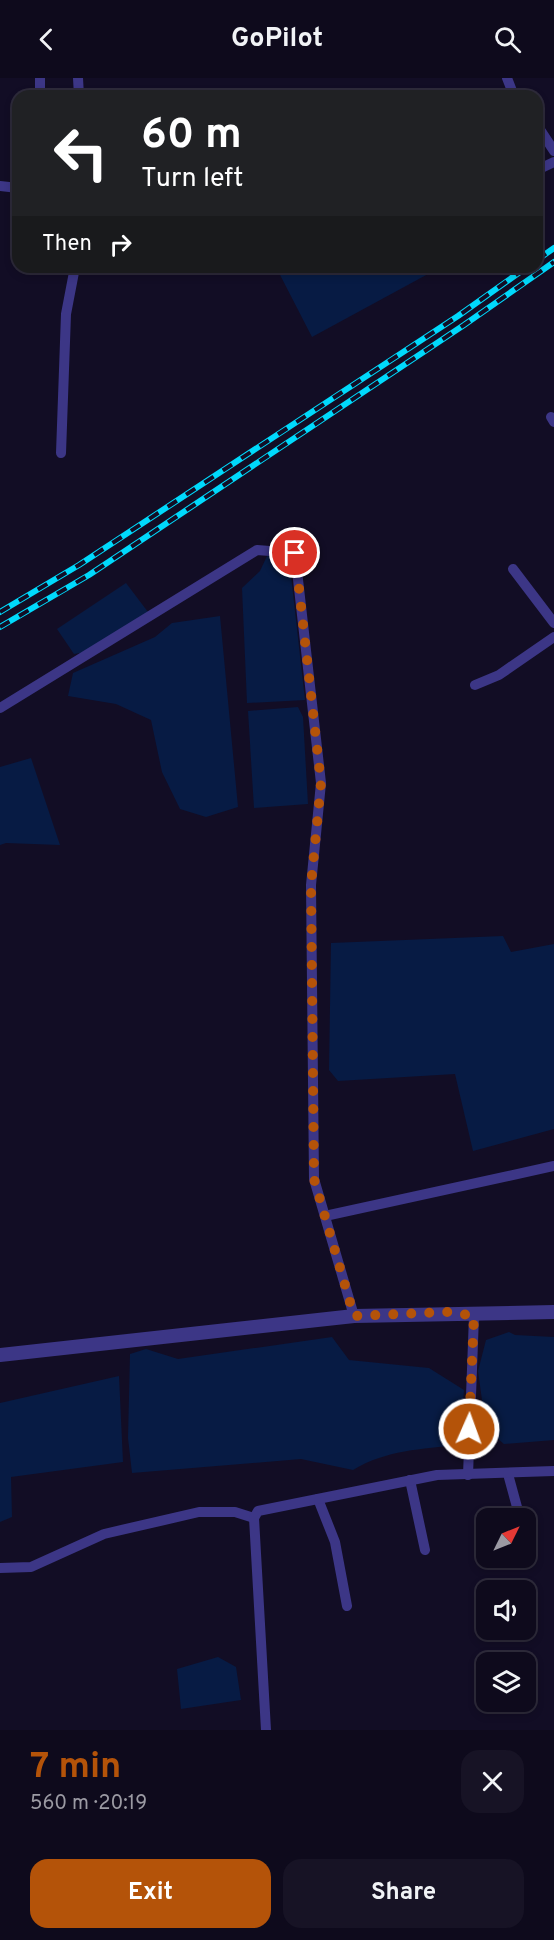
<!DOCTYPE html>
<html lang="en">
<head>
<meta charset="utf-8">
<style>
  body { margin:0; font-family:Overpass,sans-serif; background:#171325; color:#f1f3f6; height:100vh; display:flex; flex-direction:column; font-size:22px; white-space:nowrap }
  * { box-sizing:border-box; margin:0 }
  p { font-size:20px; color:#9b9aa3 }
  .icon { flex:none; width:33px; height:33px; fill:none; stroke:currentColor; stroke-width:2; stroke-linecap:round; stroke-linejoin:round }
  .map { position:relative; height:1652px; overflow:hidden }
  .sheet { display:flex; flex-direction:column; background:#0e0a1c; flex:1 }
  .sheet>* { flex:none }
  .banner { position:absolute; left:12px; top:12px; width:531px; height:183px; border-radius:18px; box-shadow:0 3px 9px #0003,0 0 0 2px #2e2b3b; background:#202124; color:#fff; overflow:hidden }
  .needle { width:39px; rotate:47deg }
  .buttons { position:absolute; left:476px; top:1430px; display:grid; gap:12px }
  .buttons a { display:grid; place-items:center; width:60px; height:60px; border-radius:12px; background:#0e0a1c; box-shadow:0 3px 9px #0003,0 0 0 2px #2e2b3b; font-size:30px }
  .pin { position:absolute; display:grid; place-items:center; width:51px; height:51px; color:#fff; margin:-26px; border:3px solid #fff; border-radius:50%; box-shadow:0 2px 6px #0007 }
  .me { position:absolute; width:66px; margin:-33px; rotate:2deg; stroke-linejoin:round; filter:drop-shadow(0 0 4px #0008) }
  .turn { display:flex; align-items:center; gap:21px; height:126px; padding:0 30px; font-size:27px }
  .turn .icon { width:78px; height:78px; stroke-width:2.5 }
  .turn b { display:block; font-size:42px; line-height:51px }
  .then { display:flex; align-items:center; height:57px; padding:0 30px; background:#0003; gap:12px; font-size:22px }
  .round { display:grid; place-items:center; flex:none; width:63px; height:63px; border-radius:18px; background:#171325 }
  .summary { display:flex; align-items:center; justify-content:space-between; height:102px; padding:0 30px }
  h1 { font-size:36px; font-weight:700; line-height:45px; color:#b45309 }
  .action { display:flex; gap:12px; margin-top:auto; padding:12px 30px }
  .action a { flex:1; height:69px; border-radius:18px; background:#b45309; color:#fff; font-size:24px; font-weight:700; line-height:69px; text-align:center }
  .action a+a { background:#171325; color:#f1f3f6 }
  header { display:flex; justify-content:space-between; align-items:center; height:78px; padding:0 30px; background:#0e0a1c; font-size:27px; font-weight:700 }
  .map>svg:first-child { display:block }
</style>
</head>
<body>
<header><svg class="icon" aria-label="back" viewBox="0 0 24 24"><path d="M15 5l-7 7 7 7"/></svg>GoPilot<svg class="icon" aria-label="search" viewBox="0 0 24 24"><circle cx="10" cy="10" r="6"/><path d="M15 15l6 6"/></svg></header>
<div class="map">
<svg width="554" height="1652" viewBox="0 0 554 1652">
  <rect width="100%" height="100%" fill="#120d25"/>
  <g fill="#071b44">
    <polygon points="276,189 424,189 428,196 312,259"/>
    <polygon points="267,478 289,480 305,622 247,625 242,510 260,493"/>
    <polygon points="126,505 148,534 104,571 74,576 57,551"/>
    <polygon points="220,538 238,729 206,739 180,731 162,694 151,642 116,626 68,618 73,595 155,559 172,545"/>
    <polygon points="298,629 303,639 308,726 254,730 248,633"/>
    <polygon points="31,680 60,767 6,765 0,767 0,689"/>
    <polygon points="503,858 511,874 554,866 554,1051 473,1073 455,996 338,1003 329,992 331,865"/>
    <polygon points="509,1254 515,1257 554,1259 554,1362 504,1366 486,1351 478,1293 486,1262"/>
    <path d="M332,1259l17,23 80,8 35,22 -5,55c-37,4 -73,5 -106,25l-52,-11 -169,14 -4,-35 2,-84 16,-5 32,10z"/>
    <polygon points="119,1298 123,1384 11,1399 12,1439 0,1444 0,1325"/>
    <polygon points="218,1579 236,1589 241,1622 181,1631 177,1591"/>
  </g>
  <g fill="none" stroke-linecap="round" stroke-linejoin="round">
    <g stroke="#3c3686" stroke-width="10">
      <polyline points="40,0 40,18"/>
      <polyline points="78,0 79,18"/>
      <polyline points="507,0 514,18"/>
      <polyline points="537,47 554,73"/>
      <polyline points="537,92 554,84"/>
      <polyline points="0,108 18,110"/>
      <polyline points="551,339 554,344"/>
      <polyline points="61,375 66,236 75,189"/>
      <polyline points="294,466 321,705 311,807 314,1101 354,1238"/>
      <polyline points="513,491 554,545"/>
      <polyline points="475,607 499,597 554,559"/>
      <polyline points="0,630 257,472 295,475"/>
      <polyline points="325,1138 554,1088"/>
      <polyline points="508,1396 520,1440"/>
      <polyline points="468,1397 474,1238"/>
      <polyline points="410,1402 425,1472"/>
      <polyline points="318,1421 335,1464 347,1528"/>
      <polyline points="0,1490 31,1489 104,1456 199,1434 235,1434 254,1440"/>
      <polyline points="266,1652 254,1440 258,1433 437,1397 554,1393"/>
    </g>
    <polyline stroke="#3c3686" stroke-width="14" points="0,1277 354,1238 554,1234"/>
    <defs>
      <g id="rail">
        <polyline points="537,182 554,170"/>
        <polyline points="0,534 79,487 458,238 527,189"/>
        <polyline points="0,549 89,497 464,247 554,184"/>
      </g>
    </defs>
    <use href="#rail" stroke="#00d9fc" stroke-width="6"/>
    <use href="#rail" stroke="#120d25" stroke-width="4" stroke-dasharray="11" stroke-linecap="butt"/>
  </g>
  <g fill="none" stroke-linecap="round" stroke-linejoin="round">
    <polyline stroke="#b45309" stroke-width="10" stroke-dasharray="0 18" points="295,475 321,705 311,807 314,1101 354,1238 449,1234 474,1238 469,1351"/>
  </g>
</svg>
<div class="buttons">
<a><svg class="needle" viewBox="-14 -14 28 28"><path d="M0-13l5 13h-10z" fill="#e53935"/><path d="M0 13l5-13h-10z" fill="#9b9aa3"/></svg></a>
<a><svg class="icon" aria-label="sound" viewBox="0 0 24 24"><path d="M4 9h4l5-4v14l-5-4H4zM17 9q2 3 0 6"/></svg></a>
<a><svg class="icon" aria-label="layers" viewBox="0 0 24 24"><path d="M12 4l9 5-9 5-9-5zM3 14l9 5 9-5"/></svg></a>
</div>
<div class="pin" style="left:295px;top:475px;background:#d93025"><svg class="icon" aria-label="arrive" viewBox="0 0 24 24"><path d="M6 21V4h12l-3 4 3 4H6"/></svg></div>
<svg class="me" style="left:469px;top:1351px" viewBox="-20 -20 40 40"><circle r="17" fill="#b45309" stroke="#fff" stroke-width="3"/><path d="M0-11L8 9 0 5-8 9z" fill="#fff"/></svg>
<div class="banner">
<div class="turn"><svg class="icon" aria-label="left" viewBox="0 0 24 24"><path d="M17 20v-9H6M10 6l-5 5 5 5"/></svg><div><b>60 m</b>Turn left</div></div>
<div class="then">Then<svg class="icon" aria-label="right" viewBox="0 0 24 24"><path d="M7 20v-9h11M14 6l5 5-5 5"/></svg></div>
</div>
</div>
<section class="sheet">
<div class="summary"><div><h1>7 min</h1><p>560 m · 20:19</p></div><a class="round"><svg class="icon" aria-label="close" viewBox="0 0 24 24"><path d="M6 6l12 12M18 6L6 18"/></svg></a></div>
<div class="action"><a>Exit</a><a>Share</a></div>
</section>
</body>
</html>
